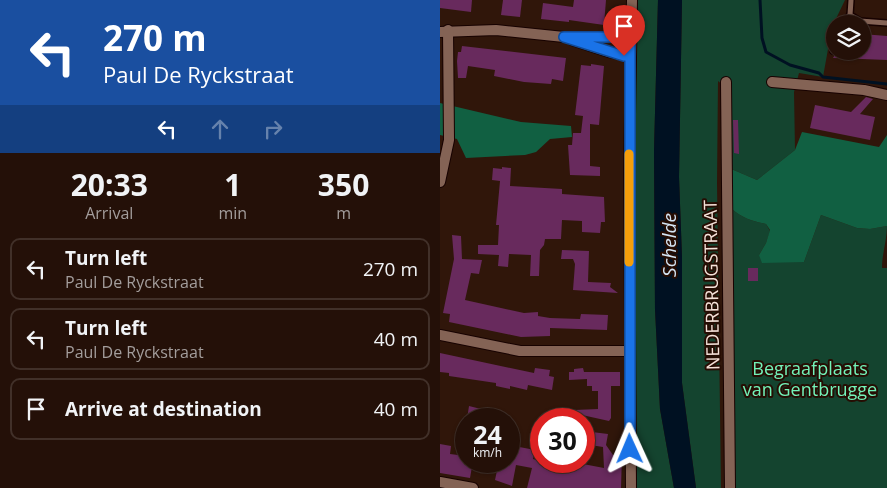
<!DOCTYPE html>
<html lang="en">
<head>
<meta charset="utf-8">
<style>
  body { margin:0; font-family:"Open Sans",sans-serif; background:#2c1912; color:#f1f3f6; height:100vh; display:flex; flex-direction:column; font-size:19px; white-space:nowrap }
  * { box-sizing:border-box; margin:0 }
  p { font-size:16px; color:#a39d9c }
  .icon { flex:none; width:28px; height:28px; fill:none; stroke:currentColor; stroke-width:2; stroke-linecap:round; stroke-linejoin:round }
  .map { position:relative; flex:1; overflow:hidden }
  .drawer { display:flex; flex-direction:column; background:#241008; width:440px }
  .drawer>* { flex:none }
  .top-card { background:#1a4fa0; color:#fff; overflow:hidden }
  .buttons { position:absolute; left:386px; top:15px; display:grid; gap:10px }
  .buttons a { display:grid; place-items:center; width:45px; height:45px; border-radius:50%; background:#241008; box-shadow:0 1px 4px #0004,0 0 0 1px #413029; font-size:25px }
  .speed { position:absolute; left:15px; top:408px; display:flex; gap:10px; font-size:25px; font-weight:700; text-align:center }
  .speed>* { display:grid; place-content:center; width:65px; height:65px; border-radius:50%; background:#241008; box-shadow:0 1px 4px #0004,0 0 0 1px #413029; line-height:1 }
  .speed small { font-size:12px; font-weight:400 }
  .speed .limit { border:8px solid #d22; background:#fff; color:#111 }
  .pin { position:absolute; display:grid; place-items:center; width:42px; height:42px; color:#fff; margin:-51px -21px; border-radius:50% 50% 50% 0; rotate:-45deg; box-shadow:0 0 5px #0007 }
  .pin .icon { rotate:45deg }
  .me { position:absolute; width:55px; margin:-28px; rotate:359deg; stroke-linejoin:round; filter:drop-shadow(0 0 4px #0008) }
  .turn { display:flex; align-items:center; gap:18px; height:105px; padding:0 20px; font-size:22px }
  .turn .icon { width:65px; height:65px; stroke-width:2.5 }
  .turn b { display:block; font-size:35px; line-height:42px }
  .lanes { display:flex; align-items:center; height:48px; padding:0 20px; background:#0003; justify-content:center; gap:25px; direction:ltr }
  .lanes .off { opacity:.35 }
  .eta { display:flex; justify-content:space-evenly; align-items:center; height:85px; text-align:center }
  .eta b { font-size:30px; font-weight:700; line-height:35px }
  ul { padding:0; list-style:none }
  li { display:flex; align-items:center; gap:15px; height:62px; margin:0 10px 8px; padding:0 10px; border:2px solid #413029; border-radius:10px }
  li div { flex:1 }
  li b { display:block; font-size:19px }
  li em { font-style:normal }
  main { display:flex; flex:1; min-height:0 }
  .map>svg:first-child { display:block }
</style>
</head>
<body>
<main>
<section class="drawer">
<div class="top-card">
<div class="turn"><svg class="icon" aria-label="left" viewBox="0 0 24 24"><path d="M17 20v-9H6M10 6l-5 5 5 5"/></svg><div><b>270 m</b>Paul De Ryckstraat</div></div>
<div class="lanes"><svg class="icon" aria-label="left" viewBox="0 0 24 24"><path d="M17 20v-9H6M10 6l-5 5 5 5"/></svg><svg class="icon off" aria-label="ahead" viewBox="0 0 24 24"><path d="M12 20V5M6 11l6-6 6 6"/></svg><svg class="icon off" aria-label="right" viewBox="0 0 24 24"><path d="M7 20v-9h11M14 6l5 5-5 5"/></svg></div>
</div>
<div class="eta">
<div><b>20:33</b><p>Arrival</p></div>
<div><b>1</b><p>min</p></div>
<div><b>350</b><p>m</p></div>
</div>
<ul>
<li><svg class="icon" aria-label="left" viewBox="0 0 24 24"><path d="M17 20v-9H6M10 6l-5 5 5 5"/></svg><div><b>Turn left</b><p>Paul De Ryckstraat</p></div><em>270 m</em></li>
<li><svg class="icon" aria-label="left" viewBox="0 0 24 24"><path d="M17 20v-9H6M10 6l-5 5 5 5"/></svg><div><b>Turn left</b><p>Paul De Ryckstraat</p></div><em>40 m</em></li>
<li><svg class="icon" aria-label="arrive" viewBox="0 0 24 24"><path d="M6 21V4h12l-3 4 3 4H6"/></svg><div><b>Arrive at destination</b></div><em>40 m</em></li>
</ul>
</section>
<div class="map">
<svg width="447" height="488" viewBox="0 0 447 488">
  <rect width="100%" height="100%" fill="#30160a"/>
  <g fill="#14442f">
    <polygon points="198,0 218,0 214,151 215,309 220,409 234,488 197,488 194,171"/>
    <polygon points="242,0 405,0 392,27 383,77 359,73 354,92 355,150 317,180 289,168 290,91 278,81 277,183 281,488 256,488 242,383 242,257 239,177"/>
    <path d="M292,209c10,9 20,12 34,15l4,7 -4,12 -7,12 45,7 17,-47 36,13 13,1 17,-3c0,14 -5,27 -5,42h5v220h-153z"/>
  </g>
  <g fill="#116042">
    <polygon points="0,103 81,122 131,126 132,137 110,139 96,152 85,155 26,158 17,139 0,135"/>
    <path d="M362,132l77,15 8,-12v91l-17,3 -13,-1 -36,-13 -17,47 -42,1 -3,-8 7,-12 4,-13 -4,-6c-14,-3 -24,-6 -34,-15l-3,-41 28,12 38,-30z"/>
  </g>
  <polygon fill="#012" points="218,0 242,0 239,177 242,257 242,383 256,488 234,488 220,409 215,309 214,151"/>
  <g fill="none" stroke-linecap="round" stroke-linejoin="round">
    <polyline stroke="#012" stroke-width="3" points="320,0 322,38 326,52 350,65 379,73 383,77 447,84"/>
  </g>
  <g fill="#682a5d">
    <polygon points="0,0 32,0 31,12 0,8"/>
    <polygon points="63,0 82,0 80,17 61,15"/>
    <polygon points="134,0 166,0 164,25 129,20 129,22 101,19 103,3 133,7"/>
    <polygon points="422,34 447,36 447,60 422,59 422,51 422,59 393,58 397,51 422,51"/>
    <polygon points="22,46 126,58 123,81 112,79 111,84 84,82 54,76 55,70 28,66 26,78 18,78 17,61 18,52 21,52"/>
    <polygon points="151,64 164,66 159,125 150,124 150,166 160,167 160,176 130,175 128,145 132,145 133,133 141,133 143,116 135,115 141,65 151,66"/>
    <polygon points="426,97 433,99 420,114 435,117 430,140 370,128 375,105 411,112"/>
    <polygon points="293,120 298,120 299,154 294,153"/>
    <polygon points="62,167 71,168 70,186 122,189 122,194 164,197 165,222 161,222 160,233 142,232 142,221 122,220 121,239 105,239 104,245 100,250 99,276 90,276 91,255 69,254 68,267 58,266 59,255 38,254 38,245 58,245 59,225 56,225 60,181 52,180 53,168 62,169"/>
    <polygon points="12,235 21,236 22,259 42,260 39,274 31,273 25,300 84,313 98,312 98,316 110,318 140,319 141,314 168,315 167,330 110,328 110,336 81,337 9,322 10,314 3,313 14,259"/>
    <polygon points="122,250 149,251 148,282 171,283 170,287 178,293 133,290 135,264 133,259 121,259"/>
    <rect x="308" y="268" width="10" height="13"/>
    <polygon points="0,353 94,373 95,368 110,370 109,376 114,377 112,390 88,385 87,390 70,386 70,389 56,386 56,383 9,376 9,373 0,372"/>
    <polygon points="143,368 144,372 180,372 180,386 171,386 171,418 169,421 133,413 134,410 158,409 158,391 152,391 152,386 147,386 147,379 129,380 129,372 134,372 134,369"/>
    <polygon points="29,406 41,409 40,419 27,419"/>
    <polygon points="144,431 168,434 166,445 173,455 182,455 181,488 87,488 92,468 76,465 72,486 55,480 59,461 69,461 69,445 95,450 93,459 101,461 143,461 143,464 164,468 163,447 144,444"/>
    <polygon points="0,444 11,446 10,454 26,456 26,461 33,461 30,478 0,473"/>
  </g>
  <g fill="none" stroke-linecap="round" stroke-linejoin="round">
    <defs>
      <g id="service">
        <polyline points="411,0 410,15 420,21 447,23"/>
        <polyline points="401,24 410,15"/>
        <polyline points="393,51 395,39"/>
      </g>
      <g id="minor">
        <polyline points="0,32 56,30 124,37 190,37"/>
        <polyline points="132,40 169,52 190,56"/>
        <polyline points="286,82 290,488"/>
        <polyline points="332,82 424,90 447,95"/>
        <polyline points="0,182 9,140 8,30"/>
        <polyline points="0,335 80,351 189,351"/>
        <polyline points="0,482 33,488"/>
        <polyline points="191,488 189,171 192,0"/>
      </g>
    </defs>
    <use href="#service" stroke="#170200" stroke-width="8"/>
    <use href="#minor" stroke="#170200" stroke-width="12"/>
    <use href="#service" stroke="#846355" stroke-width="5"/>
    <use href="#minor" stroke="#846355" stroke-width="10"/>
  </g>
  <g fill="none" stroke-linecap="round" stroke-linejoin="round">
    <defs>
      <polyline id="route" points="184,56 124,37 190,37 190,449"/>
    </defs>
    <use href="#route" stroke="#114b97" stroke-width="12"/>
    <use href="#route" stroke="#1a73e8" stroke-width="9"/>
    <polyline stroke="#f59e0b" stroke-width="9" points="189,262 189,154"/>
  </g>
  <g text-anchor="middle" dominant-baseline="central" stroke-width="4" stroke-linejoin="round" paint-order="stroke">
    <g font-size="18" fill="#f5e2d9" stroke="#260d03">
      <text transform="translate(271 285) rotate(-91)">NEDERBRUGSTRAAT</text>
    </g>
    <g font-size="18" fill="#73f3b9" stroke="#260d03">
      <text x="370" y="368">Begraafplaats<tspan x="370" dy="21">van Gentbrugge</tspan></text>
    </g>
    <g font-size="19" font-style="italic" fill="#d4e5f5" stroke="#260d03">
      <text transform="translate(229 245) rotate(-90)">Schelde</text>
    </g>
  </g>
</svg>
<div class="buttons">
<a><svg class="icon" aria-label="layers" viewBox="0 0 24 24"><path d="M12 4l9 5-9 5-9-5zM3 14l9 5 9-5"/></svg></a>
</div>
<div class="speed"><div>24<small>km/h</small></div><div class="limit">30</div></div>
<div class="pin" style="left:184px;top:56px;background:#d93025"><svg class="icon" aria-label="arrive" viewBox="0 0 24 24"><path d="M6 21V4h12l-3 4 3 4H6"/></svg></div>
<svg class="me" style="left:190px;top:449px" viewBox="-20 -20 40 40"><path d="M0-17L14 15 0 8-14 15z" fill="#1a73e8" stroke="#fff" stroke-width="4"/></svg>
</div>
</main>
</body>
</html>
